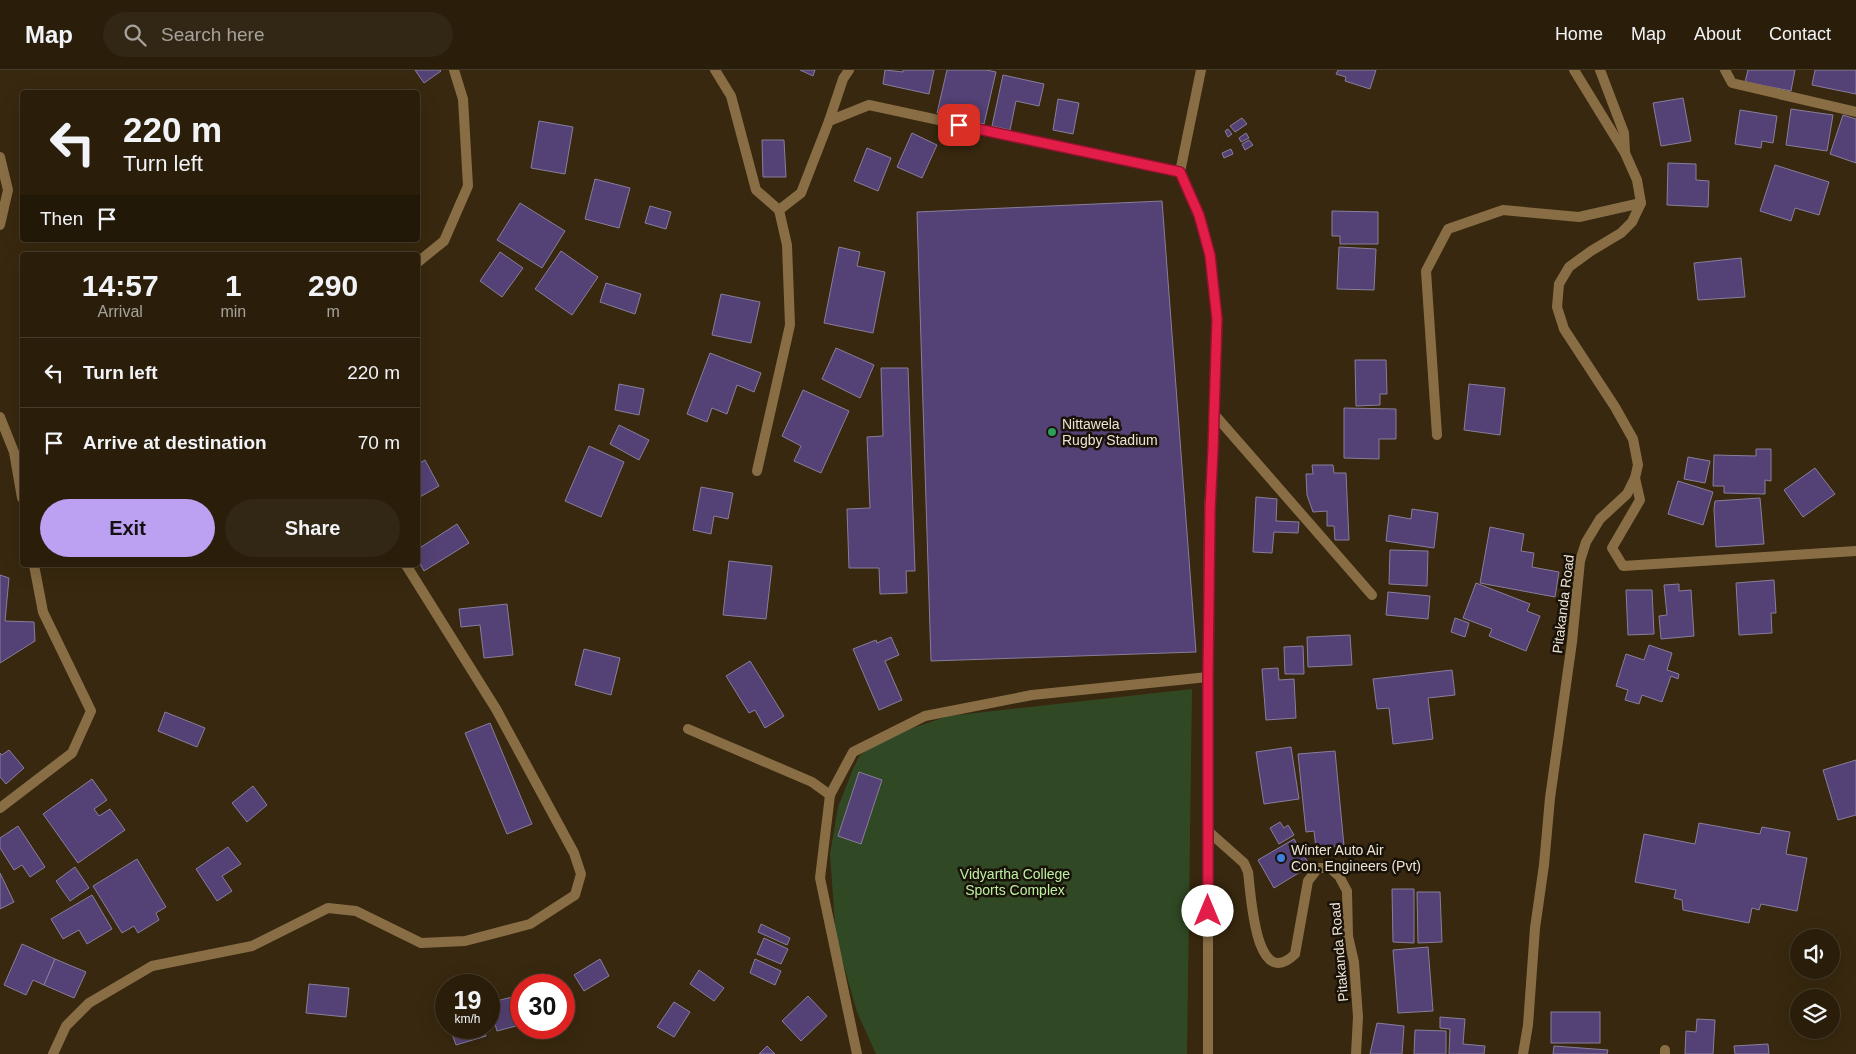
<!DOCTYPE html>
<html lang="en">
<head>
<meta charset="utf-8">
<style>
  body { margin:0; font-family:Helvetica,sans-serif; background:#322714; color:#f1f3f6; height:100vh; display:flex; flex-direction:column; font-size:19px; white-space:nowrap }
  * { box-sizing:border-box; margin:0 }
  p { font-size:16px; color:#a5a29d }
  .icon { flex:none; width:28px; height:28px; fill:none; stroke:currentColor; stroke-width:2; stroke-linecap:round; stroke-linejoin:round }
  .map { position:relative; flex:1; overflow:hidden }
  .side { position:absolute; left:20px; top:182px; width:400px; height:315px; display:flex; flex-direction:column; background:#2a1e0b; border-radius:5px; box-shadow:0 5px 20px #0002,0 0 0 1px #463c2c }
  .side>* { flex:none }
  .top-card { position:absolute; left:20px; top:20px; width:400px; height:152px; border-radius:5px; box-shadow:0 5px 20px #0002,0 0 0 1px #463c2c; background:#2a1e0b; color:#f1f3f6; overflow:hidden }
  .controls { position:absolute; left:1790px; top:859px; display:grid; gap:10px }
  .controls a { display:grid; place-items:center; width:50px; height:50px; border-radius:50%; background:#2a1e0b; box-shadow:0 5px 20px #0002,0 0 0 1px #463c2c; font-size:25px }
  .speed { position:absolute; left:435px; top:904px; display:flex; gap:10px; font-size:25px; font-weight:700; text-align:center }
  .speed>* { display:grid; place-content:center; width:65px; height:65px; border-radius:50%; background:#2a1e0b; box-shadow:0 5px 20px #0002,0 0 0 1px #463c2c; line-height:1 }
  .speed small { font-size:12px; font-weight:400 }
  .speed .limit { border:8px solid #d22; background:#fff; color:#111 }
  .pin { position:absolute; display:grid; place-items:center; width:42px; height:42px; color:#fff; margin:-21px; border-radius:10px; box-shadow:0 2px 8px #0006 }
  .me { position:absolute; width:55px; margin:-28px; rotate:0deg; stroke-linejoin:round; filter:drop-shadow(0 0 4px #0008) }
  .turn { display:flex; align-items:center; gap:18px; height:105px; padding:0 20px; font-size:22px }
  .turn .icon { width:65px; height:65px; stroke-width:2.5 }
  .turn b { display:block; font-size:35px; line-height:42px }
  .then { display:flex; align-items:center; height:48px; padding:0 20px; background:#0003; gap:10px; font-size:19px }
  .eta { display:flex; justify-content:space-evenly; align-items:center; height:85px; text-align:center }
  .eta b { font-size:30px; font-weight:600; line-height:35px }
  .primary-button { display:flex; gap:10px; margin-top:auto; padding:10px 20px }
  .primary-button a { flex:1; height:58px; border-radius:30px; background:#bca0f2; color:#111; font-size:20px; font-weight:600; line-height:58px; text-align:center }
  .primary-button a+a { background:#322714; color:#f1f3f6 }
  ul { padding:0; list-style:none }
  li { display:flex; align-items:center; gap:15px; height:70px; padding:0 20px; border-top:1px solid #463c2c }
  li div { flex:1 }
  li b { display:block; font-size:19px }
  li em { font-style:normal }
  header { display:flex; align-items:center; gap:30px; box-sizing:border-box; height:70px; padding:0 25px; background:#2a1e0b; border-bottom:1px solid #463c2c }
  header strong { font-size:24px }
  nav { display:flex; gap:28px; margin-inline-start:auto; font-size:18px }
  .search { width:350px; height:45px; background:#322714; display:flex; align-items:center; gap:12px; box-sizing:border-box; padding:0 18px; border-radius:28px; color:#a5a29d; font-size:19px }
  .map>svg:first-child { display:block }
</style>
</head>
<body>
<header>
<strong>Map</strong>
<div class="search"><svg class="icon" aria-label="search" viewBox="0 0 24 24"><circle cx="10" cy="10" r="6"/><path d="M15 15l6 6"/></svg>Search here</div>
<nav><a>Home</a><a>Map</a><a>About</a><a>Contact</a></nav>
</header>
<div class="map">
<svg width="1856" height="984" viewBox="0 0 1856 984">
  <rect width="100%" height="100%" fill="#38280f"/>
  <polygon fill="#304924" points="1192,619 1187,984 876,984 857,942 836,868 830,784 838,737 853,699 860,685 872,677 904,661 948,646"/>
  <g fill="#544175" stroke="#887e9c">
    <polygon points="415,0 440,0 441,1 424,13"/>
    <polygon points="800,0 815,0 813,6"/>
    <polygon points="885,0 903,2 903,0 934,0 929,24 883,14"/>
    <polygon points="947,0 986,0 996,2 984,54 937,43"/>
    <polygon points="1338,0 1376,0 1370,19 1345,11 1346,7 1336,4"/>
    <polygon points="1748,0 1795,0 1791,21 1745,12"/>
    <polygon points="1815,0 1856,0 1856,24 1812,15"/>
    <polygon points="1003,5 1044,14 1039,36 1016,31 1010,60 992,56"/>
    <polygon points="1683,28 1691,71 1661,76 1653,33"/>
    <polygon points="1058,29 1079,33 1073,64 1053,60"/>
    <polygon points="1791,39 1833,45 1827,81 1786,75"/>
    <polygon points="1740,40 1777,46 1773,73 1762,71 1761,78 1735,74"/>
    <polygon points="1843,45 1856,49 1856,93 1830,84"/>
    <polygon points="1242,48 1247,54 1235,62 1230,56"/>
    <polygon points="539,51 573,57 565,104 531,98"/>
    <polygon points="1228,59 1232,64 1228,67 1225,61"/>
    <polygon points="912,63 937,75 922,108 897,97"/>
    <polygon points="1246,63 1249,68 1241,72 1239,68"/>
    <polygon points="762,70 784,70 786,107 763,107"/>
    <polygon points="1249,70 1253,75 1245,80 1242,74"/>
    <polygon points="867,78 891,88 878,121 854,111"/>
    <polygon points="1231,79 1233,84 1224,88 1222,83"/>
    <polygon points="1668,93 1696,94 1696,110 1709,111 1708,137 1667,135"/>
    <polygon points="1775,95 1829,112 1819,145 1795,138 1791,151 1760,141"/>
    <polygon points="595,109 630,118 619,158 585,149"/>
    <polygon points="1162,131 1196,582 931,591 917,142"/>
    <polygon points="520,133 565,161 542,198 497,170"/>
    <polygon points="650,136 671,142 666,159 645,153"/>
    <polygon points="1332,141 1378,142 1378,174 1340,174 1340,166 1332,166"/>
    <polygon points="839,177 860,182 857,196 885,202 873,263 824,253"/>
    <polygon points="1339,177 1376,179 1374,220 1337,219"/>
    <polygon points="561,181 598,207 572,245 535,219"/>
    <polygon points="500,182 523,198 502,227 480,211"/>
    <polygon points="1741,188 1745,227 1698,230 1694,193"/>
    <polygon points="606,213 641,224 635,244 600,232"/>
    <polygon points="721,224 760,232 751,273 712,265"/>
    <polygon points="836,278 874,295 860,328 822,309"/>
    <polygon points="710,283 761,303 754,322 737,315 727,344 712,338 707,352 687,344"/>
    <polygon points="1355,290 1386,290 1387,324 1380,324 1380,335 1356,336"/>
    <polygon points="881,298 908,298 915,501 906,501 907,523 880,524 879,498 849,498 847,439 870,438 867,367 883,366"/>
    <polygon points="619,314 644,319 639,345 615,340"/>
    <polygon points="1469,314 1505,318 1500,365 1464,360"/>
    <polygon points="803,320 849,341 821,403 794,391 801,376 782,366"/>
    <polygon points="1344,338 1396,339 1396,369 1379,369 1379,389 1344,388"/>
    <polygon points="619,355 649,370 639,390 610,374"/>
    <polygon points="589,376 624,392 601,447 565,431"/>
    <polygon points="1756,379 1771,379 1771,411 1765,410 1765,424 1724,423 1724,416 1713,416 1714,385 1756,386"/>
    <polygon points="1688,387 1710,391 1705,413 1684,409"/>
    <polygon points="425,390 439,416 418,428 418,394"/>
    <polygon points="1312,395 1333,395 1334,403 1346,403 1349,470 1335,470 1334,456 1327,456 1327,441 1313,442 1307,425 1306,404 1313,404"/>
    <polygon points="1815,398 1835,424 1803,447 1784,420"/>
    <polygon points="1678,411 1713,422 1703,455 1668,444"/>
    <polygon points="701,417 733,423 728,449 714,446 711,464 693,460"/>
    <polygon points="1256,427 1277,429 1276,451 1299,452 1298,463 1274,462 1272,483 1253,482"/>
    <polygon points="1760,428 1764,474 1716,477 1714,439 1715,431"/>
    <polygon points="1412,439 1438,443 1434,478 1386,471 1389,445 1411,449"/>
    <polygon points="457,454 469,473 424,501 418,490 418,479"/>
    <polygon points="1490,457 1524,464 1521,481 1534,483 1532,497 1559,502 1555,527 1480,513"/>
    <polygon points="1390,480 1428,481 1427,516 1389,514"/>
    <polygon points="729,491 772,496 766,549 723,545"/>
    <polygon points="0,505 9,508 5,551 34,552 35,571 0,593"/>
    <polygon points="1774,510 1776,543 1771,543 1772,563 1739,565 1736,513"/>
    <polygon points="1476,513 1530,534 1527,541 1540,546 1526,581 1489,566 1492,559 1463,548"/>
    <polygon points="1679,514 1679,521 1691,520 1694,566 1661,569 1659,546 1667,545 1664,515"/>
    <polygon points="1626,520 1652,520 1654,564 1628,565"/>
    <polygon points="1388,522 1430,526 1428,549 1386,545"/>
    <polygon points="507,534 513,585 484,588 480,555 461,557 459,539"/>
    <polygon points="1455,548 1469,553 1465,567 1451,562"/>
    <polygon points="1350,565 1352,595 1308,597 1307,567"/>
    <polygon points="891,567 899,585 885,591 902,630 879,640 853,579 876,570 877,573"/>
    <polygon points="1649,575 1672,583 1667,600 1679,604 1678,609 1671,606 1662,632 1642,625 1639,634 1625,630 1628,620 1616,616 1626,584 1644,590"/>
    <polygon points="1303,576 1304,604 1285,604 1284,577"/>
    <polygon points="584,579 620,588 611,625 575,615"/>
    <polygon points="750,591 784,646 765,658 755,640 749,643 726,606"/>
    <polygon points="1278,598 1279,610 1294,609 1296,648 1266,650 1262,599"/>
    <polygon points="1452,600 1455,625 1428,628 1433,669 1393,674 1389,638 1377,639 1373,609"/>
    <polygon points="165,642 205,658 197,677 158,661"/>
    <polygon points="490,653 532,754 507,764 465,663"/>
    <polygon points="1291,677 1299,729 1264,734 1256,682"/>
    <polygon points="9,680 24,698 6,714 0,707 0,683 2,685"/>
    <polygon points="1335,681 1344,776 1316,778 1314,761 1306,762 1298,684"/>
    <polygon points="1856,690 1856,745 1838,750 1823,700"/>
    <polygon points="859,702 882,710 861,774 838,766"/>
    <polygon points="92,709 107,730 94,739 99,746 110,739 125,760 78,793 43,744"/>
    <polygon points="253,716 267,735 247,752 232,733"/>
    <polygon points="1280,752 1284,758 1288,755 1294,765 1279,774 1270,758"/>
    <polygon points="1699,753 1760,764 1762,757 1790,762 1786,784 1807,788 1797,841 1761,834 1759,840 1752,838 1749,853 1683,840 1682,830 1674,828 1676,820 1635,812 1644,764 1695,774"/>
    <polygon points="18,756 45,797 30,807 22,795 14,800 0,778 0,768"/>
    <polygon points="1294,769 1310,796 1274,818 1258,790"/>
    <polygon points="228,777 241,794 222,806 232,821 217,831 196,799"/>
    <polygon points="137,789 166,837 156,843 159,850 138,863 134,856 122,863 93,816"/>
    <polygon points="75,797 89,818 70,831 56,811"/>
    <polygon points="0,803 14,832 0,839"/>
    <polygon points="1392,819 1414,819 1414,873 1393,872"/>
    <polygon points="1417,822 1440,822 1442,872 1418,873"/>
    <polygon points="92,825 112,859 87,874 79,860 63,869 51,849"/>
    <polygon points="761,854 790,868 787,875 758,862"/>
    <polygon points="764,868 788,879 781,894 757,884"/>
    <polygon points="22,874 55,889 44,915 33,910 26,925 4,915"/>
    <polygon points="1428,877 1433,941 1398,943 1393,880"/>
    <polygon points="55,889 86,902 74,928 44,915"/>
    <polygon points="600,889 609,906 584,921 574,905"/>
    <polygon points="755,889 781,901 775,915 750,903"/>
    <polygon points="699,900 724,918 714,931 690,914"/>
    <polygon points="309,914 349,918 346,947 306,943"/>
    <polygon points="808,926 827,946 801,971 782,951"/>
    <polygon points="512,927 520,955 497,961 489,933"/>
    <polygon points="674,932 690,942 674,967 657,957"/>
    <rect x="1551" y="942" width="49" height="31"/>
    <polygon points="1440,947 1465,949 1463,974 1485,976 1484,984 1449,984 1450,959 1440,958"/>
    <polygon points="1697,949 1715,950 1713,984 1685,984 1686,961 1696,962"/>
    <polygon points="1377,953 1404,956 1402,984 1370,984"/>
    <polygon points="450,958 483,958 486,966 456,975"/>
    <polygon points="1415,960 1446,961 1446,984 1414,984"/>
    <polygon points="1768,974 1769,984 1735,984 1734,976"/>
    <polygon points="767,976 775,984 759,984"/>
    <polygon points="1554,976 1608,980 1607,984 1553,984"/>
  </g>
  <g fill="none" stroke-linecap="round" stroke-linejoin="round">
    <g stroke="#896e45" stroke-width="10">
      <polyline points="1725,0 1732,13 1856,42"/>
      <polyline points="829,51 843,9 849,0"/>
      <polyline points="1214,344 1372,525"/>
      <polyline points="1437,365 1426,201 1448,159 1503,140 1579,147 1641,133"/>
      <polyline points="757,401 790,255 787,175 779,140"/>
      <polyline points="1635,408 1640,430 1612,478 1623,496 1856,481"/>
      <polyline points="688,659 812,712 830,725"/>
      <polyline points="1665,980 1665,984"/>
    </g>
    <g stroke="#896e45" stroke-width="10">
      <polyline points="715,0 731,26 756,120 779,140 801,123 829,51 869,35 1180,102"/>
      <polyline points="1201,0 1180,102 1199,145 1210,185 1217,249 1213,379 1209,441 1208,607 1208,984"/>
      <polyline points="1600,0 1624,63 1625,82"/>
      <polyline points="0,87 8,120 0,155"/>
      <polyline points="418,192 444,171 468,116 463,29 454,0"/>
      <polyline points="0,347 14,382 22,428"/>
      <polyline points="0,738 72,683 91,641 43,542 34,495"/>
      <path d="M1208,761l36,32 4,9c3,22 7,121 47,82l13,-73 10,-13h12l9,8 8,15 1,45 6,26 4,55 -2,37"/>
      <polyline points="53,984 66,956 89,933 152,896 252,876 328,838 356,841 421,873 465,871 530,854 575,825 581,804 574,783 496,639 406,495"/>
      <polyline points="857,984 820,808 830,725 853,682 925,646 1032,625 1208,607"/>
      <polyline points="1523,984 1528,955 1535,858 1544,795 1550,728 1572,572 1580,491 1586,472 1600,449 1627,424 1635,408 1638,395 1633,369 1615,337 1564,259 1557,237 1559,214 1569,197 1591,181 1621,163 1632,152 1641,133 1637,110 1625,83 1574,0"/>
    </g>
  </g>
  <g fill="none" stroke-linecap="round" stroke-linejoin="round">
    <defs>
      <polyline id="route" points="959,55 1180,102 1199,145 1210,185 1217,249 1213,379 1210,441 1208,607 1208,841"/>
    </defs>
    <use href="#route" stroke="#92132f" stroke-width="12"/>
    <use href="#route" stroke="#e11d48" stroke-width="9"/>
  </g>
  <circle fill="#2e9e5b" stroke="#191208" stroke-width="2" cx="1052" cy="362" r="5"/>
  <circle fill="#3f7fe0" stroke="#191208" stroke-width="2" cx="1281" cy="788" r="5"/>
  <g text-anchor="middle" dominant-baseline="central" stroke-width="5" stroke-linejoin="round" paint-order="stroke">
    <g font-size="14" fill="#ede3d5" stroke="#191208" text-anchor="start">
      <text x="1062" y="354">Nittawela<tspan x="1062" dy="16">Rugby Stadium</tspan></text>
      <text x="1291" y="780">Winter Auto Air<tspan x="1291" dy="16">Con. Engineers (Pvt)</tspan></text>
    </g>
    <g font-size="14" fill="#ede3d5" stroke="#191208">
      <text transform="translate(1563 534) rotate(-83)">Pitakanda Road</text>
      <text transform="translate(1339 882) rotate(-95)">Pitakanda Road</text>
    </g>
    <g font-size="14" fill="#bcf1a3" stroke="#191208">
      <text x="1015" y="804">Vidyartha College<tspan x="1015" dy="16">Sports Complex</tspan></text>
    </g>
  </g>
</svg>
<div class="controls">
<a><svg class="icon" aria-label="sound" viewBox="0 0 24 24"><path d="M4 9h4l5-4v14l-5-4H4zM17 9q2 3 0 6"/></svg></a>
<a><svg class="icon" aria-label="layers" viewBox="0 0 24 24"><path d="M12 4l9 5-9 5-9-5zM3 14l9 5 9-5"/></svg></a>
</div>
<div class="speed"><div>19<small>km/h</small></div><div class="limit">30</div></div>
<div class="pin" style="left:959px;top:55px;background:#d93025"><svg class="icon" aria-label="arrive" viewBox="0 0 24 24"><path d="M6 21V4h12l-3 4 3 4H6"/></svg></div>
<svg class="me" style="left:1208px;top:841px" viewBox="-20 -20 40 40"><circle r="19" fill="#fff"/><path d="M0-13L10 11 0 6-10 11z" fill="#e11d48"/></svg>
<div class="top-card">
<div class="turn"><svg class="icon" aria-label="left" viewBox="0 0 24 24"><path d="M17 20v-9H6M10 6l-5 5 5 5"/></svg><div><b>220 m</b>Turn left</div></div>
<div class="then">Then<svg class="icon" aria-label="arrive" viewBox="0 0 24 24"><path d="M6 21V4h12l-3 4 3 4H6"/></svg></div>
</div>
<section class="side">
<div class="eta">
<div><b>14:57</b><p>Arrival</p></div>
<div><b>1</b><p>min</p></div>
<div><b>290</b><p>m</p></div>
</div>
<ul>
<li><svg class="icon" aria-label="left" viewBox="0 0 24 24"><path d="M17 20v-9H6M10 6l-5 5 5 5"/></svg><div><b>Turn left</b></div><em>220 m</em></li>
<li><svg class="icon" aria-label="arrive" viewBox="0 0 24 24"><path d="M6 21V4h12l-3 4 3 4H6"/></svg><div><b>Arrive at destination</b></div><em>70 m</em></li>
</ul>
<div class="primary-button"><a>Exit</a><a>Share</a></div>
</section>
</div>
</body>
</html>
